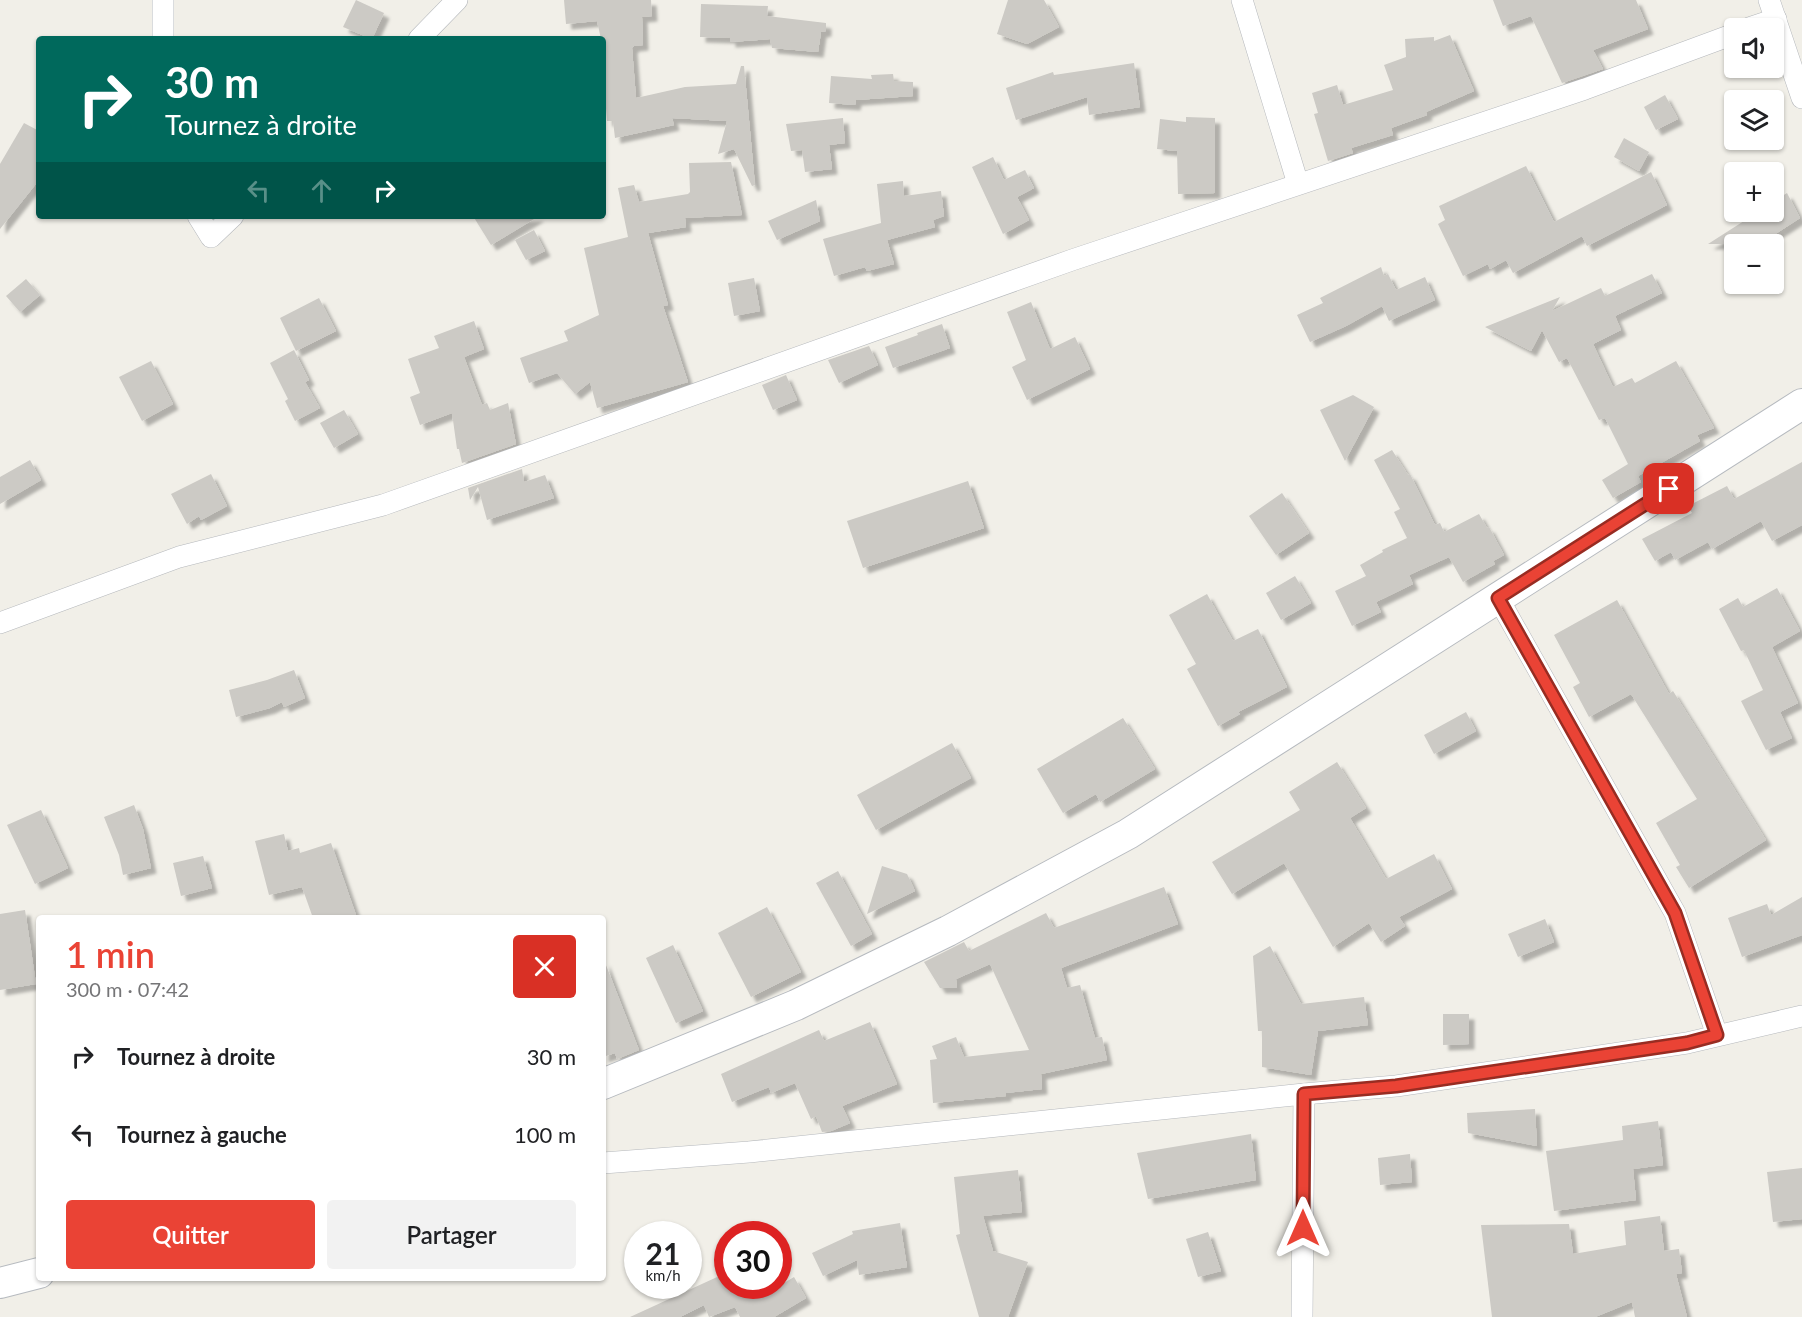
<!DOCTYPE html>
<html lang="fr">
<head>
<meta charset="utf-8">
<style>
  body { margin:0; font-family:Lato,sans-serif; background:#f2f2f2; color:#202124; height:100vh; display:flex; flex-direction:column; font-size:22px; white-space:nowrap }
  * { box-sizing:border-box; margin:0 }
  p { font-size:20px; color:#757577 }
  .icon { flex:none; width:33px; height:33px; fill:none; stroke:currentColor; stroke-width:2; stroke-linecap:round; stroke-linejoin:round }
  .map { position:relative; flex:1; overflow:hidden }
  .details { position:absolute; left:36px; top:915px; width:570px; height:366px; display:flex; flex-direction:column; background:#fff; border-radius:6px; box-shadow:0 2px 4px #0004 }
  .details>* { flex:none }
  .banner { position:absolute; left:36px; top:36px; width:570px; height:183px; border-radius:6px; box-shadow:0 2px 4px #0004; background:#00695c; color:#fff; overflow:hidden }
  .controls { position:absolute; left:1724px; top:18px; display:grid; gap:12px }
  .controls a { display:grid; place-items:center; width:60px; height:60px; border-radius:6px; background:#fff; box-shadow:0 2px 4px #0004; font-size:30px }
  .speed { position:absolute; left:624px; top:1221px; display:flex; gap:12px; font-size:30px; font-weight:700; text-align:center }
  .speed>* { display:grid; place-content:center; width:78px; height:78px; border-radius:50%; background:#fff; box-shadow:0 2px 4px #0004; line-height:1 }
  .speed small { font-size:15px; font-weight:400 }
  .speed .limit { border:9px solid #d22; background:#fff; color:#111 }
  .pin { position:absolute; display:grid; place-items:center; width:51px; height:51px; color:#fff; margin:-26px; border-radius:12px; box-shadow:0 3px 9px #0006 }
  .me { position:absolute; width:66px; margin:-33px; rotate:0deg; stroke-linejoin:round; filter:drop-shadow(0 0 4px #0008) }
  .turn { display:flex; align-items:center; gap:21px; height:126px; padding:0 30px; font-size:27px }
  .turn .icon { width:78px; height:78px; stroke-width:2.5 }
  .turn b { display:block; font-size:42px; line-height:51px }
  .lanes { display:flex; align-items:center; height:57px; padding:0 30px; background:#0003; justify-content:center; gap:30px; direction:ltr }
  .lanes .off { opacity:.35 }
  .round { display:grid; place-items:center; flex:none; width:63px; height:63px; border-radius:6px; background:#f2f2f2 }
  .head { display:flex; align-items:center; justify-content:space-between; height:102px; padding:0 30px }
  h1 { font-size:36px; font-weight:600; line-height:45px; color:#ea4335 }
  .action { display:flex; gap:12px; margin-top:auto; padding:12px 30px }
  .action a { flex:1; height:69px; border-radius:6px; background:#ea4335; color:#fff; font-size:24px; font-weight:600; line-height:69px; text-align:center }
  .action a+a { background:#f2f2f2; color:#202124 }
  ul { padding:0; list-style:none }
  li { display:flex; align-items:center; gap:18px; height:78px; padding:0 30px }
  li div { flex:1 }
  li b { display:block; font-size:22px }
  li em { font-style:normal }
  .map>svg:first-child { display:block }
</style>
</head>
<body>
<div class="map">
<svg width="1802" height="1317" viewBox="0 0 1802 1317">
  <defs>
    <filter id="shadow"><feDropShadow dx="5.5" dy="5.5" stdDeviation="1.5" flood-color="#0004"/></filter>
  </defs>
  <rect width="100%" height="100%" fill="#f1efe8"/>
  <g fill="#cccac5" filter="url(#shadow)">
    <polygon points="356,0 384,13 372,39 343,27"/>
    <polygon points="564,0 651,0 652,16 642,17 643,45 634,46 632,48 636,98 685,87 736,84 741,66 744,66 755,185 752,186 734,149 718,154 727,121 672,118 674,125 615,138 613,121 607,121 603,71 603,39 601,39 597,21 566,24"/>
    <polygon points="1008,0 1044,0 1059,27 1027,44 997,34"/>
    <polygon points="1493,0 1636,0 1648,29 1593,50 1603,69 1562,83 1531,16 1503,26"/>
    <polygon points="701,4 768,6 767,16 826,23 826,31 821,32 818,52 772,48 770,39 730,42 730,38 700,37"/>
    <polygon points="1450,35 1474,91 1426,112 1427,115 1391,128 1393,135 1351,148 1353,153 1328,161 1314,114 1318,113 1312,93 1337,85 1343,105 1393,90 1384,65 1406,57 1405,39 1434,37 1434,41"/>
    <polygon points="1134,63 1140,107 1089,115 1087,97 1016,120 1006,88 1053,72 1054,75"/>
    <polygon points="893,74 894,81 913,82 913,96 856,100 855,105 829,103 831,76 872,79 871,75"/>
    <polygon points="1665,95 1678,119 1656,130 1644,107"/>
    <polygon points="1186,117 1215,118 1215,193 1178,194 1177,151 1157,149 1160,119 1186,122"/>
    <polygon points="843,118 845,143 829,145 832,169 805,172 802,150 791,151 786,124"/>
    <polygon points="24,123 39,131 39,180 0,229 0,164"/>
    <polygon points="1624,138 1649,152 1639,171 1614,157"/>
    <polygon points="993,157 1004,180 1025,170 1034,188 1017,197 1029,220 1003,234 972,167"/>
    <polygon points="731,162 742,215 685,218 686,227 648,233 668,305 663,306 688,382 597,408 590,382 575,394 557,373 529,383 520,358 568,341 564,331 599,315 584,248 628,237 618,188 634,185 639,202 688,194 690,192 689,163"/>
    <polygon points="1526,166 1554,222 1651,172 1667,205 1587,246 1582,236 1513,273 1506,260 1490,269 1488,264 1463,276 1438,224 1445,220 1439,206"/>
    <polygon points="903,181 904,196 941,191 944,216 933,220 935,227 887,240 894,264 867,271 865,267 834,276 823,239 881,223 877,184"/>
    <polygon points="1787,193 1800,218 1760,244 1708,244 1758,212 1773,212 1773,202"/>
    <polygon points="816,200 820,221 777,240 768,221"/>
    <polygon points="473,216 539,216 491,245"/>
    <polygon points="534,230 545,251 526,260 515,240"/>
    <polygon points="1381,267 1384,276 1388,274 1396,290 1425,277 1435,300 1389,321 1382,306 1346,326 1310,342 1297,315 1323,303 1320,298"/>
    <polygon points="1652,274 1662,293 1615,316 1621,330 1593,344 1613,387 1632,378 1635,383 1676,361 1714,428 1697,435 1700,441 1638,476 1641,482 1613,498 1602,480 1628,464 1605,418 1599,420 1567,358 1559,362 1542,330 1531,351 1485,327 1560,297 1552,311 1601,288 1605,296"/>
    <polygon points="754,278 760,311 734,316 728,283"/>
    <polygon points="26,279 40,295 20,312 6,296"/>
    <polygon points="319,298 336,331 296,351 280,318"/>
    <polygon points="1031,302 1050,349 1075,337 1090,369 1027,400 1012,367 1026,360 1007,312"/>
    <polygon points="474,321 484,349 464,357 482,405 487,403 490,410 508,403 516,444 462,463 459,449 457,449 452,413 420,425 410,397 420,393 408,359 439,348 434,336"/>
    <polygon points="942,324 950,348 893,368 885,347 918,335 917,333"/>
    <polygon points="869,346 878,365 839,383 828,360"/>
    <polygon points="294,350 309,380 305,382 320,408 295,421 285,401 288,399 270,363"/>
    <polygon points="151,361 173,404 142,421 119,377"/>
    <polygon points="786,375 797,400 773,410 762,385"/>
    <polygon points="1353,395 1374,407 1345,461 1320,410"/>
    <polygon points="344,410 358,434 334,448 320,423"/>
    <polygon points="1392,450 1408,475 1410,474 1435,525 1440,523 1444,532 1479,514 1487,528 1489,527 1504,555 1493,561 1495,564 1463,582 1449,557 1409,575 1413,584 1376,602 1381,612 1352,626 1335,591 1366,576 1360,565 1383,552 1382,550 1407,538 1394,512 1400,509 1374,460"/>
    <polygon points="30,460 41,480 0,504 0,477"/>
    <polygon points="1802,462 1802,525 1772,541 1761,521 1712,549 1708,542 1675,560 1671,552 1655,561 1642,539 1692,513 1688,506 1727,486 1734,499"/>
    <polygon points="522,469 524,482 545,475 554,498 487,520 478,487 470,500 468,488"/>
    <polygon points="211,474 227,506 201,520 199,516 187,524 171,494"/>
    <polygon points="968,481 984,528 863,568 847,521"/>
    <polygon points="1282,493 1309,533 1276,555 1249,516"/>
    <polygon points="1295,576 1311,603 1281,620 1266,593"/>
    <polygon points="1777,588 1800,631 1772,647 1798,703 1780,712 1792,738 1766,750 1741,701 1763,690 1744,650 1741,651 1719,609 1738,598 1743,607"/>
    <polygon points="1207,594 1233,641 1258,629 1287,687 1238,712 1240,714 1218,726 1187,669 1196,664 1169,615"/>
    <polygon points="1617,600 1669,694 1673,691 1766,840 1689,888 1676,867 1680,865 1656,823 1697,799 1631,694 1589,717 1573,687 1580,683 1554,635"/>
    <polygon points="294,670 305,698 284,707 282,702 270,708 236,717 229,690 267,680"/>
    <polygon points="1466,712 1476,731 1434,754 1424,735"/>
    <polygon points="1123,718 1155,769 1100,802 1096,794 1063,813 1037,769"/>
    <polygon points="952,743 971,778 876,830 857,795"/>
    <polygon points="1337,762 1366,808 1350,818 1386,879 1434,854 1452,889 1399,917 1405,926 1381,942 1369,923 1333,947 1284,863 1232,894 1212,862 1300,810 1289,792"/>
    <polygon points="134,805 143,829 151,868 123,875 119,855 104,817"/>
    <polygon points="41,810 68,868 35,884 7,825"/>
    <polygon points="284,834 288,851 299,848 300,853 331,843 357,918 313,918 302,887 269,895 255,841"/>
    <polygon points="203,856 212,888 181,896 173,863"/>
    <polygon points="882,866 907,874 915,891 867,914"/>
    <polygon points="838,871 872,934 851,946 816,883"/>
    <polygon points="1164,887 1178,924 1061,968 1067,988 1080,985 1095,1038 1102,1037 1107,1060 1041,1074 1042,1089 1006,1093 1006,1096 933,1103 930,1060 937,1059 932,1046 956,1037 964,1057 1029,1050 990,964 956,979 957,988 940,988 924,962 964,942 969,951 1046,913 1054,928"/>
    <polygon points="1802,897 1802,935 1742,957 1728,918 1767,904 1771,915"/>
    <polygon points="767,907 801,972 751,997 718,933"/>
    <polygon points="25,910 36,984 0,990 0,914"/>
    <polygon points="1545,919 1554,942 1518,957 1508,934"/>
    <polygon points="673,945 703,1011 676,1023 646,958"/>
    <polygon points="1270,946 1301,1004 1364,997 1368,1025 1318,1031 1311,1075 1262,1067 1262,1031 1258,1031 1253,956"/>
    <polygon points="604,960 639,1050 617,1059 615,1053 603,1057"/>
    <polygon points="1443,1014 1469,1014 1469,1044 1443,1045"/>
    <polygon points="870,1022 897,1084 842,1106 850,1123 831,1131 822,1132 816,1116 811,1119 795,1083 771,1093 769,1087 732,1102 721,1074 819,1030 824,1041"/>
    <polygon points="1535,1109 1537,1146 1468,1133 1467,1113"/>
    <polygon points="1658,1121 1663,1165 1633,1169 1636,1200 1554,1211 1546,1151 1623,1140 1622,1126"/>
    <polygon points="1251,1134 1256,1180 1148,1199 1137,1153"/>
    <polygon points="1410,1154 1412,1182 1380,1185 1378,1158"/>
    <polygon points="1802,1168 1802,1219 1773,1222 1767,1172"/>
    <polygon points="1018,1170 1022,1212 983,1216 993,1251 1028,1262 1008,1317 979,1317 956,1235 960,1234 954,1177"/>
    <polygon points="1660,1216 1664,1251 1679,1249 1682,1273 1676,1274 1687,1317 1635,1317 1632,1302 1595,1317 1492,1317 1481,1225 1569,1224 1573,1254 1626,1245 1624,1221"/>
    <polygon points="900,1223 907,1267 859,1275 857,1260 823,1276 812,1253 853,1234 852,1231"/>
    <polygon points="1208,1232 1221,1271 1198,1277 1186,1239"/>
    <polygon points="728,1272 728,1286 779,1286 794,1277 806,1298 774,1317 740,1317 735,1307 709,1317 704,1305 680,1317 630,1317"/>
  </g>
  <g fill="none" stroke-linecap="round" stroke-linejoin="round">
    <defs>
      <g id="street">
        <polyline points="163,0 163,39"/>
        <polyline points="1242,0 1298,184"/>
        <polyline points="1769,0 1802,98"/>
        <polyline points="1749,28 1776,19"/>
        <polyline points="419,39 457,0"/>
        <polyline points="198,216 211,237 233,216"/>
        <polyline points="1498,598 1675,913 1717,1035"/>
        <polyline points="0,623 179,557 383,505 1072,260 1585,89 1734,34"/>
        <polyline points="603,1163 749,1152 1304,1094 1396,1086 1687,1043 1802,1016"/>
        <polyline points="1302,1317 1304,1094"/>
      </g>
      <g id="secondary">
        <polyline points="603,1084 796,1005 948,931 1128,834 1802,404"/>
        <polyline points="0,1283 39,1273"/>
      </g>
    </defs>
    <use href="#street" stroke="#b5b8bc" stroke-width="22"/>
    <use href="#secondary" stroke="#b6babf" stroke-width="32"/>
    <use href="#street" stroke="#fff" stroke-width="21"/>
    <use href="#secondary" stroke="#fff" stroke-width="30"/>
  </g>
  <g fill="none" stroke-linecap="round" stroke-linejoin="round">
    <defs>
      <polyline id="route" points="1303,1228 1304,1094 1396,1086 1687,1043 1717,1035 1675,913 1498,598 1669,489"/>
    </defs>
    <use href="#route" stroke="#982c22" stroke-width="15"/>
    <use href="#route" stroke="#ea4335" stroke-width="10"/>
  </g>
</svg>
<div class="controls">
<a><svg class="icon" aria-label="sound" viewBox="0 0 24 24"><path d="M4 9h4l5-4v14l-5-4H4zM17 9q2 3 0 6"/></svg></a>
<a><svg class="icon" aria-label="layers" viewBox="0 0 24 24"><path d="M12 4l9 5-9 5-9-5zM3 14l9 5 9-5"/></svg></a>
<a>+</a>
<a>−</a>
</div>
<div class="speed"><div>21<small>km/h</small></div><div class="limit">30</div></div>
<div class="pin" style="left:1669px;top:489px;background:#d93025"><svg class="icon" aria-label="arrive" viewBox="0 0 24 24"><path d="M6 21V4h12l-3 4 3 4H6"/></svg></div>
<svg class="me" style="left:1303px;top:1228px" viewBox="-20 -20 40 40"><path d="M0-17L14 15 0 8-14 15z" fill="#ea4335" stroke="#fff" stroke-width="4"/></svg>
<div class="banner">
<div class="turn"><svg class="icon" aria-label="right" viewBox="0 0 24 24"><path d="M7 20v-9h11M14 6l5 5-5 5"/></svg><div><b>30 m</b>Tournez à droite</div></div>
<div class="lanes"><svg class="icon off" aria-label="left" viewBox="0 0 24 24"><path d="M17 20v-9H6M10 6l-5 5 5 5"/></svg><svg class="icon off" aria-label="ahead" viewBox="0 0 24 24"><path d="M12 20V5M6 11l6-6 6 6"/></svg><svg class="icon" aria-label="right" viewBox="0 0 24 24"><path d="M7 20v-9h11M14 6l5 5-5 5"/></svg></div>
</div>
<section class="details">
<div class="head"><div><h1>1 min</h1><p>300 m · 07:42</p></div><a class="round" style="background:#d93025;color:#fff"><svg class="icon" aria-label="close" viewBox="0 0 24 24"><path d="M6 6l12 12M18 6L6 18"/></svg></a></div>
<ul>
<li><svg class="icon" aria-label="right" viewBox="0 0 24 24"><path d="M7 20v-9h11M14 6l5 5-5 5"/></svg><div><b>Tournez à droite</b></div><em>30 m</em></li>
<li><svg class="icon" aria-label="left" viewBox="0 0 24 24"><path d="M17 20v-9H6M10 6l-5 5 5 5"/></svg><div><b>Tournez à gauche</b></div><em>100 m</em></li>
</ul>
<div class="action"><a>Quitter</a><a>Partager</a></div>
</section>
</div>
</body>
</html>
